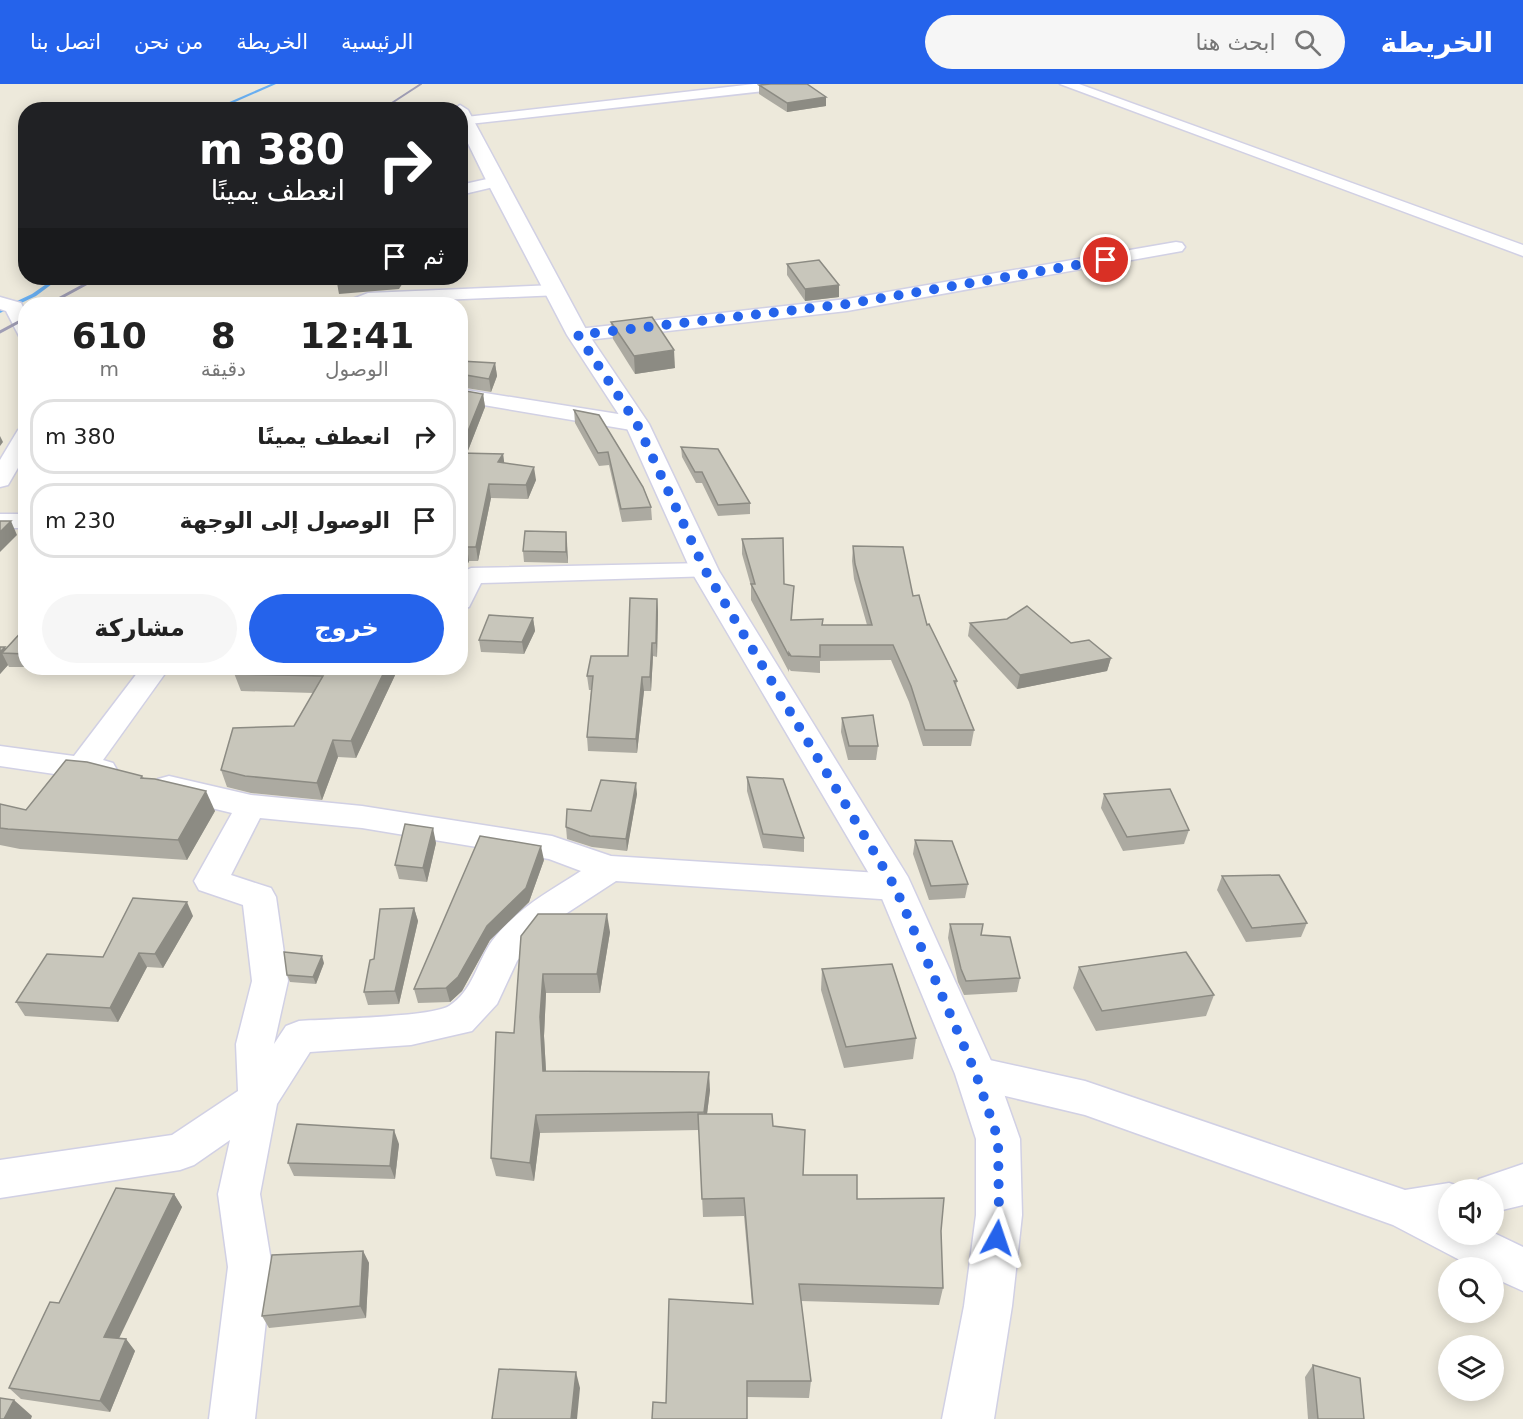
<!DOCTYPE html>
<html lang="ar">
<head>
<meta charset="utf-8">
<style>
  body { margin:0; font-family:"DejaVu Sans","Noto Sans Arabic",sans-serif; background:#f6f6f6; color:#222; direction:rtl; height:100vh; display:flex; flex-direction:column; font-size:22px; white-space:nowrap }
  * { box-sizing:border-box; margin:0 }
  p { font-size:20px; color:#767676 }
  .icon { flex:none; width:33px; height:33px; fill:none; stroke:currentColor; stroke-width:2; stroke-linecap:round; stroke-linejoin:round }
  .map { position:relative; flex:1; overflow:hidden; direction:ltr }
  .drawer { position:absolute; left:18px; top:213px; width:450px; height:378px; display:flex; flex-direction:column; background:#fff; border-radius:24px; box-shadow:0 3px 15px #0003; direction:rtl }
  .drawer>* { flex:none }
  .guide { position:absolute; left:18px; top:18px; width:450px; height:183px; border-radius:24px; box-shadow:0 3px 15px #0003; direction:rtl; background:#202124; color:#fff; overflow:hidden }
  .fabs { position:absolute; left:1438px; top:1095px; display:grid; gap:12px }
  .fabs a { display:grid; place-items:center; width:66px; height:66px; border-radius:50%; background:#fff; box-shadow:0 3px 15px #0003; font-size:30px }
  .pin { position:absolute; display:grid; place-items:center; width:51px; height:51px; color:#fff; margin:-26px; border:3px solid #fff; border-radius:50%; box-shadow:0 2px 6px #0007 }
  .me { position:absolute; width:66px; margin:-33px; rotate:5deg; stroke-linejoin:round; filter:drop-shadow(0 0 4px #0008) }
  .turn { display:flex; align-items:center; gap:21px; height:126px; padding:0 24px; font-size:27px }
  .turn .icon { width:78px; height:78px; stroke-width:2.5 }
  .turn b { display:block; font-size:42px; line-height:51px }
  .then { display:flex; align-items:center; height:57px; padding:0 24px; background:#0003; gap:12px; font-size:22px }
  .eta { display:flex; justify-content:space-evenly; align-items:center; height:102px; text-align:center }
  .eta b { font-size:36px; font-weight:800; line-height:42px }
  .button { display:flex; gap:12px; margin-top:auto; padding:12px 24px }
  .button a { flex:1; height:69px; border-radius:36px; background:#2563eb; color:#fff; font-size:24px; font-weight:800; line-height:69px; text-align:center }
  .button a+a { background:#f6f6f6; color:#222 }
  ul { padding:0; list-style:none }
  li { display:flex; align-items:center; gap:18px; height:75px; margin:0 12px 9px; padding:0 12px; border:3px solid #e0e0e0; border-radius:24px }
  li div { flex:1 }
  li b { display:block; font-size:22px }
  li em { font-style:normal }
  header { display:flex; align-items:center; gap:36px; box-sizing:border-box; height:84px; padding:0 30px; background:#2563eb; color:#fff }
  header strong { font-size:28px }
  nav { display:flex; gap:33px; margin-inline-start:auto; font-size:21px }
  .search { width:420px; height:54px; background:#f6f6f6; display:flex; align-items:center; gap:15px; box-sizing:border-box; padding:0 21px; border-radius:33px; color:#767676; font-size:22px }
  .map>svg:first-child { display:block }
</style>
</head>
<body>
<header>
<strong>الخريطة</strong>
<div class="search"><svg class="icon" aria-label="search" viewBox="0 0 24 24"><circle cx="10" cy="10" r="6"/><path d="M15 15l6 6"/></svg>ابحث هنا</div>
<nav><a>الرئيسية</a><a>الخريطة</a><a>من نحن</a><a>اتصل بنا</a></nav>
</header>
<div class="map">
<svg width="1523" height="1335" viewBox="0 0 1523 1335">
  <rect width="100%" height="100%" fill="#ede9db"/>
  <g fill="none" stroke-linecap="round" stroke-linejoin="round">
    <g fill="#69b0f3" fill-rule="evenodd">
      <polygon points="271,0 276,0 217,26 211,26"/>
      <polygon points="55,194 60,194 36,212 0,229 0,225 32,210"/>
    </g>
    <defs>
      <g id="minor">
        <polygon points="1060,0 1079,0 1523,161 1523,172"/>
        <polygon points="496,93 502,95 504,98 502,101 460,111 460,101"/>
        <polygon points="1176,158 1182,159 1185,163 1182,167 847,227 578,257 568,251 578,245 847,215"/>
        <polygon points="554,201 560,203 563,207 560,211 348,220 350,216 368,209"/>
        <polygon points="0,213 21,219 23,223 26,254 19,252 6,227 0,225"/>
        <polygon points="460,305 637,333 645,335 648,340 645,345 637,347 460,317"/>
        <polygon points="26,345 26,370 8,401 0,403 0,376 18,346"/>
        <rect x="0" y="430" width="26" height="14"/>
        <polygon points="705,479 714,482 718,487 714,492 481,499 469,523 460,525 460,489 471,484"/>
        <polygon points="141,584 169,584 103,676 113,679 117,686 113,693 102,697 0,682 0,662 74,672"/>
        <path d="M169,692l82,19 111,11 190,30 59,20 284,18 12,4 5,9 -5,9 -12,4 -279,-19 -75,49 -24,31 -20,43 -25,27 -61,14 -101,7 -33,52 -17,90 12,73 -17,152h-46l19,-152 -10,-73 12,-54 -36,25 -14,5 -180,28v-38l172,-25 66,-44 -2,-47 16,-63 -9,-76 -44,-15 -5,-9 38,-68 -74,-18 -4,-8 4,-8zM260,734l102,10 187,31 32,12c-33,21 -65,38 -89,70 -15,21 -19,50 -43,65 -17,11 -123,13 -150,15l-13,5 -12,18 14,-63 -12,-84 -5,-9 -40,-13z"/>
        <polygon points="976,973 1085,997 1405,1106 1449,1099 1464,1104 1449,1106 1449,1150 1494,1149 1523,1163 1523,1207 1494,1194 1494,1184 1475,1184 1393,1141 1085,1031 963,1002 957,990 963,978"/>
        <polygon points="1523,1080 1523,1121 1494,1128 1494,1106 1475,1106 1479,1095"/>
      </g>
      <polygon id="tertiary" points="754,0 799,0 792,4 460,41 461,35 466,33"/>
      <polygon id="secondary" points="460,21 468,26 589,251 649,340 719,487 908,793 997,990 1020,1055 1022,1131 1012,1222 994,1335 942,1335 964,1222 976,1131 976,1055 955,990 878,805 691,487 625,340 567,251 487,98 460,43 460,26 453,26"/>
    </defs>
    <use href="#minor" stroke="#d1d0e4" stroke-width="3"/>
    <use href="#tertiary" stroke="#d1d0e4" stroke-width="3"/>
    <use href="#secondary" stroke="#d1d0e4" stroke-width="3"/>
    <use href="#minor" fill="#fff" fill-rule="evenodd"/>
    <use href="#tertiary" fill="#fff" fill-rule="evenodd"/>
    <use href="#secondary" fill="#fff" fill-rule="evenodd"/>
    <polyline stroke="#a09eb5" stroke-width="2" points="381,26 421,0"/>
    <g stroke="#a09eb5" stroke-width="3">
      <polyline points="49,220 97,194"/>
      <polyline points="0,248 26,234"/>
    </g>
  </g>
  <g fill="#acaaa1">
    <polygon points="759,1 826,22 787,28 759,10"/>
    <polygon points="787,180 839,201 839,213 805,217 787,191"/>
    <polygon points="611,238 675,284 635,290 613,255"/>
    <polygon points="460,277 495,279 497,292 491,308 460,303"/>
    <polygon points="460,306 483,310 485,323 467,369 503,370 504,379 536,396 528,415 491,414 478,477 469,477 466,484 460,487"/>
    <polygon points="574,326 643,403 651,423 652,436 622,438 609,381 599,382 575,339"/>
    <polygon points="681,363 750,419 750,430 718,432 702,399 696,399 682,373"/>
    <polygon points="566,448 568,479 524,478 523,467"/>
    <polygon points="742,455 784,500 793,517 792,536 822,541 867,541 854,495 852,477 853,462 913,512 957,597 956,602 974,646 971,662 923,662 909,618 891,576 820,577 820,589 791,587 789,585 789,588 751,516 751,502 742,470"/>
    <polygon points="657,515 658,528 657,573 653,572 651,607 644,607 637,669 588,667 587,653 591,606 589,606 587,592 628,572"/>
    <polygon points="533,534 535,547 524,570 481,568 479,556"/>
    <polygon points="970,539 1071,559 1111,574 1107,587 1017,605 968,552"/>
    <polygon points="26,543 26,583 9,583 8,581 0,590 0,563 6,565"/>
    <polygon points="32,584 106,584 104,587"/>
    <polygon points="232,584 396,584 397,587 356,674 338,673 322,716 251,709 227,703 221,686 294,642 314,609 241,607"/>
    <polygon points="842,634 878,662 876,676 848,676 841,648"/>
    <polygon points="142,692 144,694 215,727 187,776 20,765 0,761 0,720 26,726"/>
    <polygon points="747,693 804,754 804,768 763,764 747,707"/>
    <polygon points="637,710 627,767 592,763 567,755 566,743 591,727"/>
    <polygon points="1104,710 1189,746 1184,760 1123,767 1101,724"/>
    <polygon points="915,756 968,800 965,814 929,816 913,770"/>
    <polygon points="436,759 427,798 399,795 395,781"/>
    <polygon points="544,776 529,818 490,856 462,907 450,918 418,919 414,905"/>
    <polygon points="1222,792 1307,839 1301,853 1246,858 1217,806"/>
    <polygon points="414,824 418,837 399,920 368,921 364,908"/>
    <polygon points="193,832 163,884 147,883 118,938 25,932 16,918 103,873"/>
    <polygon points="950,840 981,851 1020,894 1017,908 964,911 958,898 948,854"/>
    <polygon points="610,848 600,909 546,909 544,952 546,987 710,1006 707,1030 773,1042 803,1091 857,1115 941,1147 943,1204 939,1221 801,1217 811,1297 809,1314 747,1313 666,1319 752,1220 744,1132 703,1133 699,1046 540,1049 534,1097 496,1092 491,1074 514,949 521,852"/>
    <polygon points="324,879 316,900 290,898 287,891"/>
    <polygon points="1079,883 1214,911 1206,932 1096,947 1073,904"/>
    <polygon points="822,885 916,954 913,975 844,984 821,906"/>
    <polygon points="399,1060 395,1095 294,1092 288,1079"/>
    <polygon points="174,1110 182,1123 118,1254 126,1255 135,1267 110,1328 21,1315 9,1304 59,1219"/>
    <polygon points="363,1167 369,1179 366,1234 269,1244 262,1232"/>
    <polygon points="1313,1281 1364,1335 1308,1335 1305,1293"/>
  </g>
  <g fill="#8c8b83">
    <polygon points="826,13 826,22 787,28 787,19"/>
    <polygon points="397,194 406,194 399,205 339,210 337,199"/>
    <polygon points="839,201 839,213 805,217 805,205"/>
    <polygon points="462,252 465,265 460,275 460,257"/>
    <polygon points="674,266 675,284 635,290 634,272"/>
    <polygon points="495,279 497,292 491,308 489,295"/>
    <polygon points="483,310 485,323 462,382 460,367"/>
    <polygon points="0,352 3,358 0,362"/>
    <polygon points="503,370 505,384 498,378"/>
    <polygon points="534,383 536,396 528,415 526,401"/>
    <polygon points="489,400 491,414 478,477 476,463"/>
    <polygon points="11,437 17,451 0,468 0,448"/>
    <polygon points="566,448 567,458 568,479 566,468"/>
    <polygon points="467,463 469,477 466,484 460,487 460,471"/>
    <polygon points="657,515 658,528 657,573 656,559"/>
    <polygon points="462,528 465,542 460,564 460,535"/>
    <polygon points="533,534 535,547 524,570 522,558"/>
    <polygon points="652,559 653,572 651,607 650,593"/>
    <polygon points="5,563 8,569 2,569 8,581 0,590 0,568"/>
    <polygon points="1111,574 1107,587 1017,605 1020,591"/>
    <polygon points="386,584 396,584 397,587 356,674 351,657"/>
    <polygon points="642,593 644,607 637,669 636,655"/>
    <polygon points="333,656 338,673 322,716 317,699"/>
    <polygon points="636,699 637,710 627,767 626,755"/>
    <polygon points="206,707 215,727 187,776 178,756"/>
    <polygon points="433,744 436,759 427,798 423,784"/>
    <polygon points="541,762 544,776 529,818 490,856 462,907 450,918 446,904 487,842"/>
    <polygon points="187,818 193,832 163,884 155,870"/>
    <polygon points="414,824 418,837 399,920 395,907"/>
    <polygon points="607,830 610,848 600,909 597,890"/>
    <polygon points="139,869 147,883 118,938 110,924"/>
    <polygon points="322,872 324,879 316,900 313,893"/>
    <polygon points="543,890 546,909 544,952 547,1005 543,987 540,933"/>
    <polygon points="709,988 710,1006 705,1046 704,1028"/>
    <polygon points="536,1031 540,1049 534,1097 530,1079"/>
    <polygon points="394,1046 399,1060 395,1095 390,1082"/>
    <polygon points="174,1110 182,1123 114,1265 104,1253"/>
    <polygon points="363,1167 369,1179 366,1234 360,1222"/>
    <polygon points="126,1255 135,1267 110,1328 100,1317"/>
    <polygon points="576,1288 580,1304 577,1335 571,1335"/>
    <polygon points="14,1316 32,1332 31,1335 4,1335"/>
  </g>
  <g fill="#c8c6bb" stroke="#8c8b83" stroke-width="1.5">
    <polygon points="771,0 807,0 826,13 787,19 759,1"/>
    <polygon points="819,176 839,201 805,205 787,180"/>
    <polygon points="341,194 397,194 337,199"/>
    <polygon points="652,233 674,266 634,272 611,238"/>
    <polygon points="460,277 495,279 489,295 460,290"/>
    <polygon points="460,306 483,310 460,367"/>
    <polygon points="574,326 599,331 643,403 651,423 621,425 608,368 598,369"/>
    <polygon points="681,363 718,365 750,419 718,421 702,388 695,388"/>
    <polygon points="460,369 503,370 498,378 534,383 526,401 489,400 476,463 467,463 464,469 460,471"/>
    <polygon points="0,437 11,437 0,448"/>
    <polygon points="525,447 566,448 566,468 523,467"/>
    <polygon points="783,454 784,500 794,502 791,536 823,535 822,541 872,541 855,480 853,462 903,463 913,512 919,511 927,541 929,540 957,597 954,597 974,646 925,646 911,602 893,561 820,561 820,573 791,572 789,569 789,572 751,500 755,500 742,455"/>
    <polygon points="630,514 657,515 656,559 652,559 650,593 642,593 636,655 587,653 593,592 587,592 591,572 628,572"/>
    <polygon points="1027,522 1071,559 1089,556 1111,574 1020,591 970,539 1007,535"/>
    <polygon points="489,531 533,534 522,558 479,556"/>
    <polygon points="26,543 26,570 2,569"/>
    <polygon points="0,563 5,563 0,568"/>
    <polygon points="238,584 386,584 351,657 333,656 317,699 245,692 221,686 233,644 294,642 323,592 235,590"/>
    <polygon points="873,631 878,662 849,662 842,634"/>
    <polygon points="66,676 87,678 142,692 141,694 155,695 206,707 178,756 8,745 0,744 0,720 26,726"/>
    <polygon points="747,693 783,695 804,754 763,750"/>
    <polygon points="601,696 636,699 626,755 590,752 566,743 567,725 591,727"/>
    <polygon points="1170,705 1189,746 1127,753 1104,710"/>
    <polygon points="405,740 433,744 423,784 395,781"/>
    <polygon points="480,752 541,762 526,804 487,842 458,893 446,904 414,905"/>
    <polygon points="915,756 952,757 968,800 931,802"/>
    <polygon points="1279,791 1307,839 1252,844 1222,792"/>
    <polygon points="133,814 187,818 155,870 139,869 110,924 16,918 47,870 103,873"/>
    <polygon points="414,824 395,907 364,908 370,876 374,875 380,825"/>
    <polygon points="538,830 607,830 597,890 543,890 540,933 543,987 709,988 704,1028 536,1031 530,1079 491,1074 496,948 514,949 521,852"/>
    <polygon points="950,840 983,840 981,851 1010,853 1020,894 966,897 961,885"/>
    <polygon points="284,868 322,872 313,893 287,891"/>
    <polygon points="1186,868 1214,911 1102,927 1079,883"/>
    <polygon points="892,880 916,954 846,963 822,885"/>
    <polygon points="698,1030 772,1030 773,1042 805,1046 803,1091 857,1091 857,1115 944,1114 941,1147 943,1204 799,1200 811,1297 747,1297 747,1335 652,1335 653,1318 666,1319 669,1215 753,1220 744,1114 702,1115"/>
    <polygon points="297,1040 394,1046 390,1082 288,1079"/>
    <polygon points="116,1104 174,1110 104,1253 126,1255 100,1317 9,1304 50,1218 59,1219"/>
    <polygon points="363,1167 360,1222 262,1232 272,1171"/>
    <polygon points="1313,1281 1360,1294 1364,1335 1318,1335"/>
    <polygon points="499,1285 576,1288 571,1335 492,1335"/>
    <polygon points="0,1314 14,1316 4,1335 0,1335"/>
  </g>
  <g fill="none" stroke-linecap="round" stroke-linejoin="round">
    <polyline stroke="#2563eb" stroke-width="10" stroke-dasharray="0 18" points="997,1154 999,1131 998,1055 976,990 895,803 705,486 637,340 578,251 847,220 1106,176"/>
  </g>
</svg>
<div class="fabs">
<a><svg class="icon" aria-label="sound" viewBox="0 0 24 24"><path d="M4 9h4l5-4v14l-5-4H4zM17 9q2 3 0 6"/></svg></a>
<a><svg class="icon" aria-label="search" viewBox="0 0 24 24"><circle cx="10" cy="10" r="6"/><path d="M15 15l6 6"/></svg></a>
<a><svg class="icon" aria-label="layers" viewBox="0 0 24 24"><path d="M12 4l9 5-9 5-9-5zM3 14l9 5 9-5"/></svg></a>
</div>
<div class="pin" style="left:1106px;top:176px;background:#d93025"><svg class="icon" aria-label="arrive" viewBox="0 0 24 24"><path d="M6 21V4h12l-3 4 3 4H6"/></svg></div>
<svg class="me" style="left:997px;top:1154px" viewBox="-20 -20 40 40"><path d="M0-17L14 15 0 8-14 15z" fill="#2563eb" stroke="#fff" stroke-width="4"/></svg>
<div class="guide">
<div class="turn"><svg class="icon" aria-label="right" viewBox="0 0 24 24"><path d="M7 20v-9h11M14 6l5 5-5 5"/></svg><div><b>380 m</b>انعطف يمينًا</div></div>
<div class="then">ثم<svg class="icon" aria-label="arrive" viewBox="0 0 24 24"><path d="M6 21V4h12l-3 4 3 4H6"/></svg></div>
</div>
<section class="drawer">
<div class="eta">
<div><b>12:41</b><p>الوصول</p></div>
<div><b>8</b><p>دقيقة</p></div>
<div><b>610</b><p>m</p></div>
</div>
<ul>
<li><svg class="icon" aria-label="right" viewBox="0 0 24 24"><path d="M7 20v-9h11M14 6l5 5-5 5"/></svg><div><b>انعطف يمينًا</b></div><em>380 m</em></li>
<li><svg class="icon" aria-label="arrive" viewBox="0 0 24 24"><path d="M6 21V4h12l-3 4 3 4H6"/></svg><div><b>الوصول إلى الوجهة</b></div><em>230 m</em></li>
</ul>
<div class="button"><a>خروج</a><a>مشاركة</a></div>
</section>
</div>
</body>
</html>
